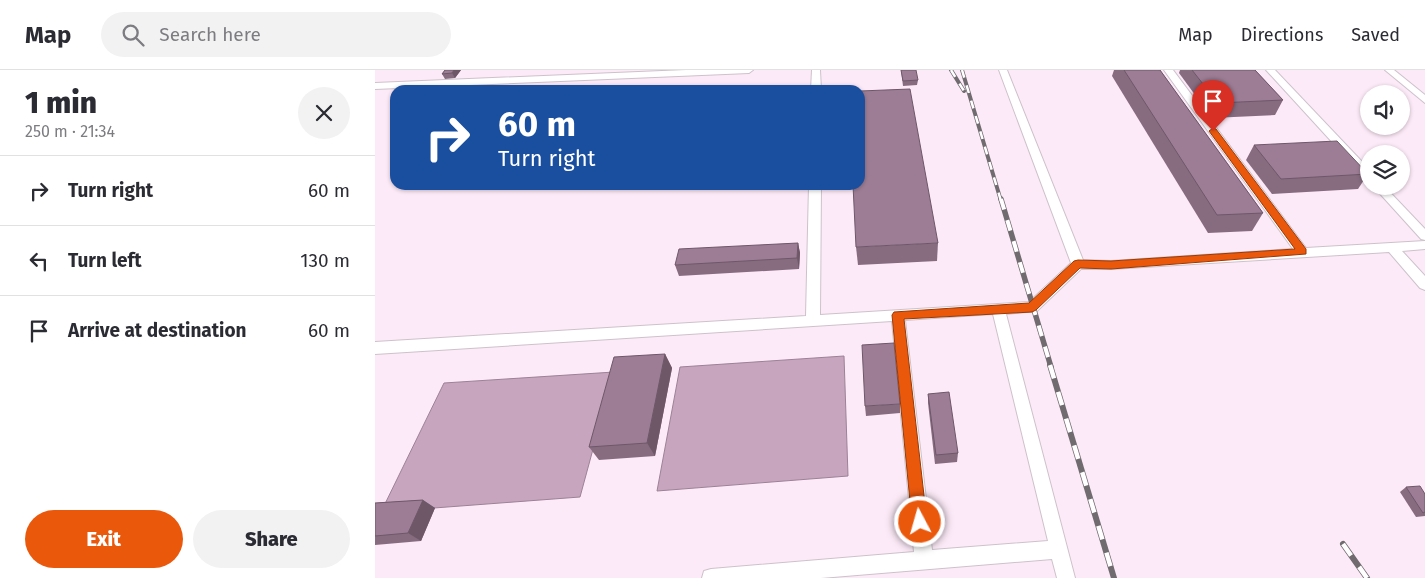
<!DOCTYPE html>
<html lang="en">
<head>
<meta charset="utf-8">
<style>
  body { margin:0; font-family:"Fira Sans",sans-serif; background:#f2f2f3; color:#2b2b33; height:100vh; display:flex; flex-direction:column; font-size:19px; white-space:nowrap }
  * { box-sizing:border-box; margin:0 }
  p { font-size:16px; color:#7c7c81 }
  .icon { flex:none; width:28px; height:28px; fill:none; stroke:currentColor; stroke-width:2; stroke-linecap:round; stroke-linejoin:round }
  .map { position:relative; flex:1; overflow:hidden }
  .details { display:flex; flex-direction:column; background:#fff; width:375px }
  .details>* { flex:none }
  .hud { position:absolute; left:15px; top:15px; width:475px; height:105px; border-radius:15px; box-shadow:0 1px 4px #0004; background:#1a4fa0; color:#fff; overflow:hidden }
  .controls { position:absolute; left:985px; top:15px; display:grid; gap:10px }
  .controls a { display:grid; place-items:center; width:50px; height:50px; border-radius:50%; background:#fff; box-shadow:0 1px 4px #0004; font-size:25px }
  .pin { position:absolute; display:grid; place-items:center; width:42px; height:42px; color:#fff; margin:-51px -21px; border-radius:50% 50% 50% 0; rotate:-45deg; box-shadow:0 0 5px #0007 }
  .pin .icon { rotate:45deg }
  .me { position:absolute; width:55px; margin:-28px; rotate:354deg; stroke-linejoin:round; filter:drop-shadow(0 0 4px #0008) }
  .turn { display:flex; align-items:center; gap:18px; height:105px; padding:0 25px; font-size:22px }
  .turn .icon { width:65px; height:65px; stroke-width:2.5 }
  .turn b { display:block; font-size:35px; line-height:42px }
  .round { display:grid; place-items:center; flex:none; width:52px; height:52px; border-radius:26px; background:#f2f2f3 }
  .overview { display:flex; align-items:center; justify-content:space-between; height:85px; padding:0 25px }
  h1 { font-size:30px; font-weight:800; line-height:38px }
  .cta { display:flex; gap:10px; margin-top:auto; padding:10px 25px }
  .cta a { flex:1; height:58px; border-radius:30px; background:#ea580c; color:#fff; font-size:20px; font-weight:800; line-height:58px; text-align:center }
  .cta a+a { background:#f2f2f3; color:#2b2b33 }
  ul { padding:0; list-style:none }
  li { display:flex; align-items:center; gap:15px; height:70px; padding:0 25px; border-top:1px solid #e1e1e2 }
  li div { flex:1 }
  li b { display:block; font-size:19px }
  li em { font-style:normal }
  header { display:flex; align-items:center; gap:30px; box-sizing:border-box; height:70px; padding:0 25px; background:#fff; border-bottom:1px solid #e1e1e2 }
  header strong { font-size:24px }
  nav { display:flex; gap:28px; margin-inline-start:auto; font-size:18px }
  .search { width:350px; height:45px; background:#f2f2f3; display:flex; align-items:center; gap:12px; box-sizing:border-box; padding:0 18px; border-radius:28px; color:#7c7c81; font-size:19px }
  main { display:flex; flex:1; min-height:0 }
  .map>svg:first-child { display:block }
</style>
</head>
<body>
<header>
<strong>Map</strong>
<div class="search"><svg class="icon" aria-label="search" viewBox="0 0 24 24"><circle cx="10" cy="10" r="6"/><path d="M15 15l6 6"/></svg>Search here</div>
<nav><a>Map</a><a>Directions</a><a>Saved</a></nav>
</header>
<main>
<section class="details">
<div class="overview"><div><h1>1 min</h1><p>250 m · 21:34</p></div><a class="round"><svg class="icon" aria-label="close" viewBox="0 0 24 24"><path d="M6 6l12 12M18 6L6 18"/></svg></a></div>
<ul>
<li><svg class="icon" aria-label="right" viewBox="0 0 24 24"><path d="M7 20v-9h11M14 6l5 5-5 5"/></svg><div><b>Turn right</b></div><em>60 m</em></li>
<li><svg class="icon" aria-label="left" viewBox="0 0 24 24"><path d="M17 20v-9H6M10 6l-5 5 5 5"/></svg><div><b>Turn left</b></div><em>130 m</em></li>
<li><svg class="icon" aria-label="arrive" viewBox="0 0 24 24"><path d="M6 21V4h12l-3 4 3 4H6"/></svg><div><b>Arrive at destination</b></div><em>60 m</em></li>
</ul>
<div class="cta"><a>Exit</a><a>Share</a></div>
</section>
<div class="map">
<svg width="1050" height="508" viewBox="0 0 1050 508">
  <rect width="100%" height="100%" fill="#fef9fd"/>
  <path fill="#fdeaf8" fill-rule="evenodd" d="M0,0h1050v508h-1050zM20,20h465v95h-465zM994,24h32v32h-32zM994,84h32v32h-32z"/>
  <g fill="#c7a5be" stroke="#9c8295">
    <polygon points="469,286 473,406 282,421 305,297"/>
    <polygon points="239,302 205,427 6,442 69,313"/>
  </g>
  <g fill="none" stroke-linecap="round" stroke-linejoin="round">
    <defs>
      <g id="service">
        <polygon points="311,0 378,0 374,3 0,19 0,13"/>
        <polygon points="437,0 445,0 446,20 436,20"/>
        <path d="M624,0h8l76,190 28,1 182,-12 -129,-179h9l133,178 119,-7v8l-23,2 23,25v14l-5,-2 -31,-36 -278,17h-30l-44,42 -31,3 69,264h-18l-5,-19 -231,19h-119l2,-7 7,-2 203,-17 -22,-231 -517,33v-12l431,-26 3,-131h12l-1,130 209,-13 42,-39zM618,244l55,227 -116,9 -27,-230z"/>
        <polygon points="891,0 900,0 994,99 994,109 990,108"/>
        <polygon points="1010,0 1019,0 1050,25 1050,33"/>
        <polygon points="998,116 1009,116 1050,159 1050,170 1046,169"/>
      </g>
    </defs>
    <use href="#service" stroke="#cdc2ca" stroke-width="2"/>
    <use href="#service" fill="#fff" fill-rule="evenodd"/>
    <defs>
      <g id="rail-far2">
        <polyline points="576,0 589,21"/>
        <polyline points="587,0 626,131"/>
      </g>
      <polyline id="rail-far1" points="626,129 676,297"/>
      <g id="rail">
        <polyline points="675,295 739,508"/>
        <polyline points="968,474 992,508"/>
      </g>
    </defs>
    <use href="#rail-far2" stroke="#706b6f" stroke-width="4"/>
    <use href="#rail-far1" stroke="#706b6f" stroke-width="5.5"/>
    <use href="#rail" stroke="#706b6f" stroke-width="6"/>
    <use href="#rail-far2" stroke="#fff" stroke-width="2.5" stroke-dasharray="8" stroke-linecap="butt"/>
    <use href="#rail-far1" stroke="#fff" stroke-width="4" stroke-dasharray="11" stroke-linecap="butt"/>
    <use href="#rail" stroke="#fff" stroke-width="4.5" stroke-dasharray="14" stroke-linecap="butt"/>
  </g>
  <g fill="#876c80">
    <polygon points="70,0 86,0 80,8 70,9 67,4"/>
    <polygon points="526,0 543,10 542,15 528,16"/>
    <polygon points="739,0 785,0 888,143 877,161 833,163 737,6"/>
    <polygon points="805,0 880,0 908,30 900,45 837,48 804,3"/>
    <polygon points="879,75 993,104 983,119 897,124 871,90"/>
    <polygon points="423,173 425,183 424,199 304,206 300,195"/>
    <polygon points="563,173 562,191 483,195 481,177"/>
    <polygon points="290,284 297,298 280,386 224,390 214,377"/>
    <polygon points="553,324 583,383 582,392 560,394 553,333"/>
    <polygon points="525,334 525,343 491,346 490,336"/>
    <polygon points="1031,417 1050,424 1050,446 1041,447 1025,422"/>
    <polygon points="48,430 60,438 46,471 0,475 0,433"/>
  </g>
  <g fill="#6e5868">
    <polygon points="79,0 86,0 80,8 77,3"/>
    <polygon points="423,173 425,183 424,199 422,188"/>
    <polygon points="290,284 297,298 280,386 272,373"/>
    <polygon points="48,430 60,438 46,471 33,463"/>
  </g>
  <g fill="#9d7d95" stroke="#6e5868">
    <polygon points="70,0 79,0 77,3 67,4"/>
    <polygon points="526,0 541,0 543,10 528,11"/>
    <polygon points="749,0 785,0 888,143 842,145"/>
    <polygon points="817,0 880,0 908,30 843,33"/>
    <polygon points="535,19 563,173 481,177 478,115 485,115 485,21"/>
    <polygon points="962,71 993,104 906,109 879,75"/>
    <polygon points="423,173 422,188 300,195 304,179"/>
    <polygon points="519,273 525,334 490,336 487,275"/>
    <polygon points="290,284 272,373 214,377 239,287"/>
    <polygon points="574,322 583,383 561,385 553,324"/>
    <polygon points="1045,416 1050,424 1050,442 1048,443 1031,417"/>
    <polygon points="48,430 33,463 0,466 0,433"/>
  </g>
  <polygon fill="#ea580c" stroke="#983908" points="838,58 841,59 931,179 931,184 736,199 705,198 661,240 657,242 529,249 552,452 550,457 545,459 539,457 537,452 517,245 519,242 654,233 699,191 703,190 736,191 920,179 834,61"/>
</svg>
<div class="controls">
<a><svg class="icon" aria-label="sound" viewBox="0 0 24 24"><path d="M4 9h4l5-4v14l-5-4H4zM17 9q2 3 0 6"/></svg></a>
<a><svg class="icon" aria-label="layers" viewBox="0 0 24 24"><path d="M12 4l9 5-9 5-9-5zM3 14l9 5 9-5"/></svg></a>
</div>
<div class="pin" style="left:838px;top:61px;background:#d93025"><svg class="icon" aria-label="arrive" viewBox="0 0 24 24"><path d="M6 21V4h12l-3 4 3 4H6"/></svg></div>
<svg class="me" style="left:545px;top:452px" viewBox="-20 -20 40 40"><circle r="17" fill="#ea580c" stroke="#fff" stroke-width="3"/><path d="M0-11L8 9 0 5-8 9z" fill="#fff"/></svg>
<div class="hud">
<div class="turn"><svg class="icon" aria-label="right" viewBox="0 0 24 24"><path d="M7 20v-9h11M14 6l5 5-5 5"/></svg><div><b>60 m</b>Turn right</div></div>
</div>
</div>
</main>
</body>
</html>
